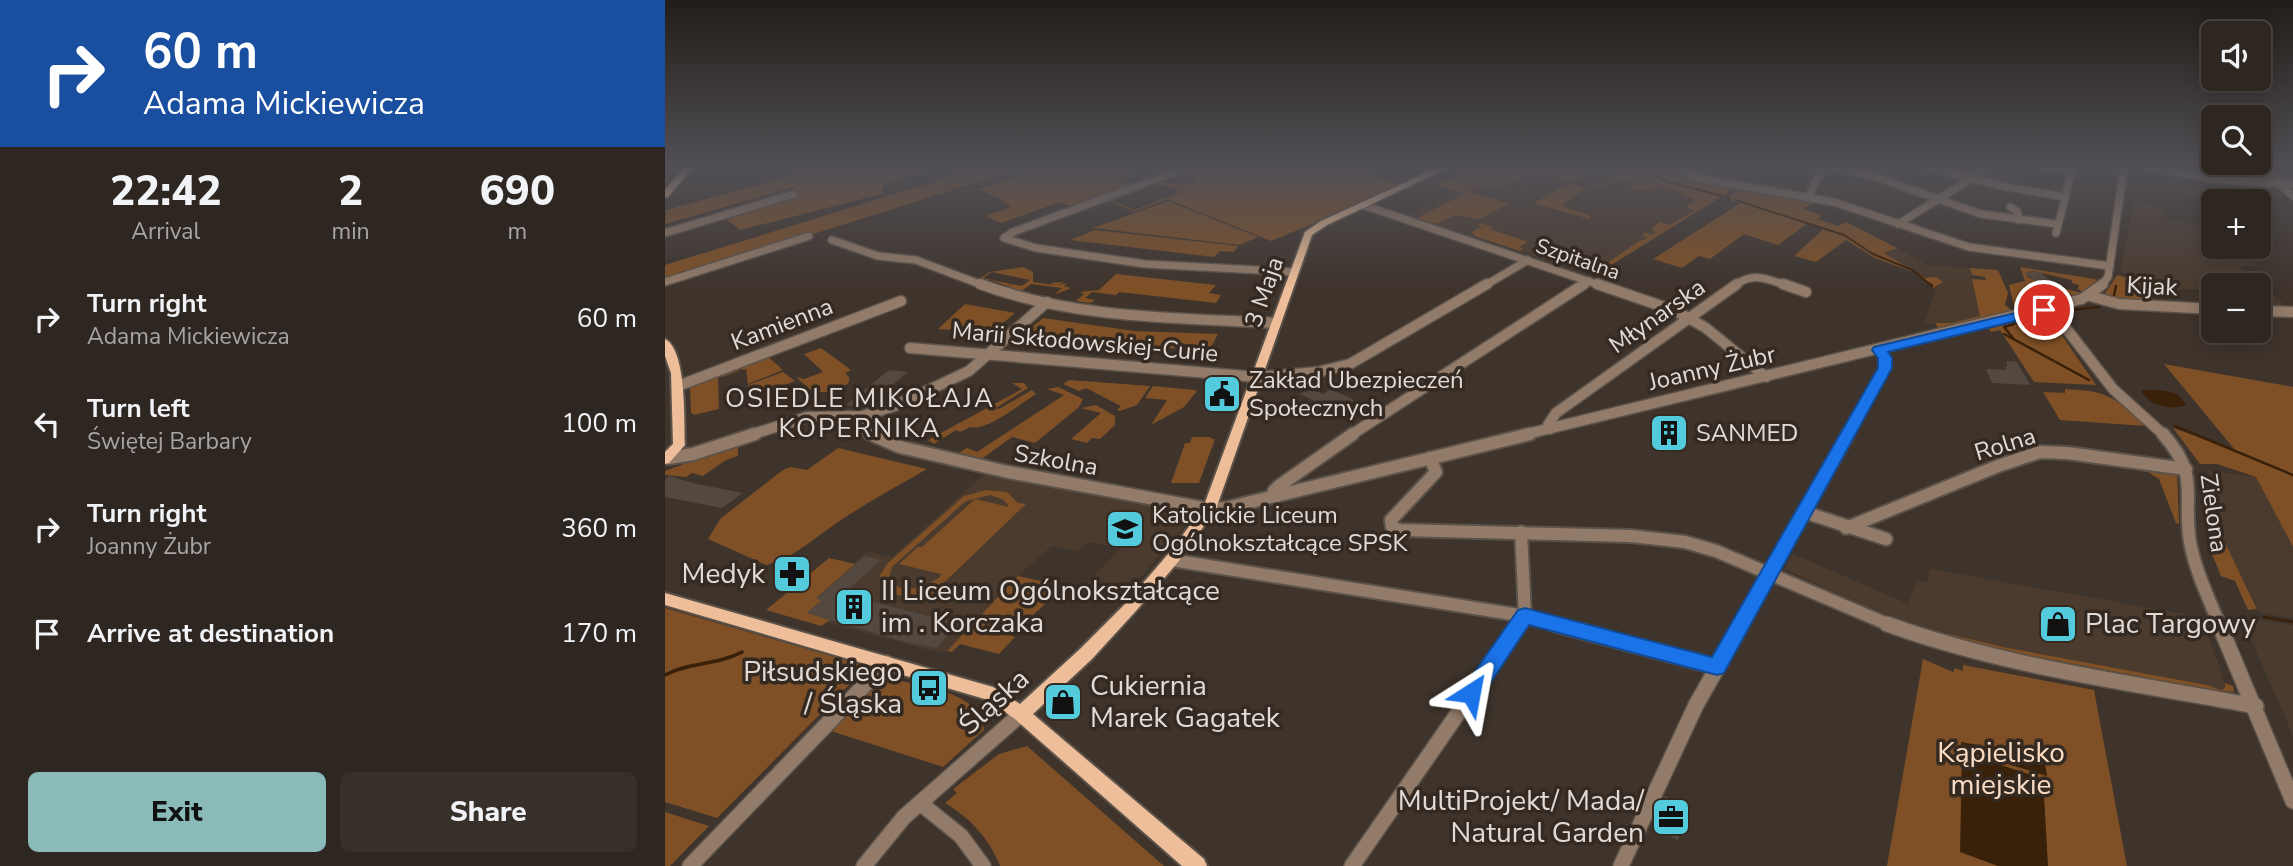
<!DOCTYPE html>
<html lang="en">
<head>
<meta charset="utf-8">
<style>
  body { margin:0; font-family:"Nunito Sans",sans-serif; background:#362f2a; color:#f1f3f6; height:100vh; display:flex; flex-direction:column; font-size:26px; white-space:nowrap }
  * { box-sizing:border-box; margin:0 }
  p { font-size:23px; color:#a7a5a5 }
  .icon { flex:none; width:38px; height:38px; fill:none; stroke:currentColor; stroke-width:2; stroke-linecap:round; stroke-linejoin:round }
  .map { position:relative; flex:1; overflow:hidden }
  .side { display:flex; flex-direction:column; background:#2e2721; width:665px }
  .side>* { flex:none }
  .guide { background:#1a4fa0; color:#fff; overflow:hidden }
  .fabs { position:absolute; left:1536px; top:21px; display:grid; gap:14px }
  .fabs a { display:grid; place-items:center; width:70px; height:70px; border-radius:10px; background:#2e2721; box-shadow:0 4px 18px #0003,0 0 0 2px #49443f; font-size:35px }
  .pin { position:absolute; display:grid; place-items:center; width:60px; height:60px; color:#fff; margin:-30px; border:4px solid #fff; border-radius:50%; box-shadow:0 2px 7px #0007 }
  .me { position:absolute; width:77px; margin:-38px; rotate:34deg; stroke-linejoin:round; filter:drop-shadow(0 0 5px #0008) }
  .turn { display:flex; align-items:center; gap:24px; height:147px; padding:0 28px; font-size:32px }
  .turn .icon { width:91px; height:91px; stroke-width:2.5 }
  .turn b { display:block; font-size:49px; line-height:60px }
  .eta { display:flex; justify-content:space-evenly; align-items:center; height:119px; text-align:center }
  .eta b { font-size:42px; font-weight:800; line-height:49px }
  .primary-button { display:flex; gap:14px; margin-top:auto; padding:14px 28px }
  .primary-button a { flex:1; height:80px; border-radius:10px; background:#8bbbb9; color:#111; font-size:28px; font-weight:800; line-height:80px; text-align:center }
  .primary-button a+a { background:#362f2a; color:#f1f3f6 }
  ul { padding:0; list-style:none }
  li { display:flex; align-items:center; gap:21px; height:105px; padding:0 28px }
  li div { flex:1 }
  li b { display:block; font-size:26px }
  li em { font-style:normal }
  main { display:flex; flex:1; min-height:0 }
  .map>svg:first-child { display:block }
</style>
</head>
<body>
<main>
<section class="side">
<div class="guide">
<div class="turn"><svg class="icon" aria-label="right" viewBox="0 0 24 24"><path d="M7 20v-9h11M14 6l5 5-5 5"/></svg><div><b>60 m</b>Adama Mickiewicza</div></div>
</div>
<div class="eta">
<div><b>22:42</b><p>Arrival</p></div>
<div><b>2</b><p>min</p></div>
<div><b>690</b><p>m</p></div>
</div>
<ul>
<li><svg class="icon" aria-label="right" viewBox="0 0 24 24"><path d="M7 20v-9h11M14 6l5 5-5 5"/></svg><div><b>Turn right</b><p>Adama Mickiewicza</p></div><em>60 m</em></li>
<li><svg class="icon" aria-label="left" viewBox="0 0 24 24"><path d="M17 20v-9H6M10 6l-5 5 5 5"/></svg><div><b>Turn left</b><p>Świętej Barbary</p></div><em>100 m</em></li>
<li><svg class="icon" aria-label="right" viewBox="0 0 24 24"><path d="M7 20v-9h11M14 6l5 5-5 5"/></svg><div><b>Turn right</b><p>Joanny Żubr</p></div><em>360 m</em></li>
<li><svg class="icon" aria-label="arrive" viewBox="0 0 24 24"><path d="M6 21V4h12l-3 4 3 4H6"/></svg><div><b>Arrive at destination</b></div><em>170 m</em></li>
</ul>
<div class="primary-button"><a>Exit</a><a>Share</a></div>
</section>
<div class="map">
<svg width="1628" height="866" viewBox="0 0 1628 866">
  <rect width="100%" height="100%" fill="#3e342c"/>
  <g fill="#4a3b2e">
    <polygon points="816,167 970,167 1056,197 930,275 742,215 791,191"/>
    <polygon points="1469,202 1498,207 1502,216 1496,216 1498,219 1544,226 1549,234 1549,247 1569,247 1595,267 1574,266 1623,308 1594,307 1594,285 1549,285 1549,294 1543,289 1495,289 1488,281 1455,272"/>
    <polygon points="1232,248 1263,265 1305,268 1315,316 1287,323 1259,324 1270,291 1269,286 1218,253"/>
    <polygon points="1544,471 1591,477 1628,547 1628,618 1595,613 1556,534"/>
    <polygon points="318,475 526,512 525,515 529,516 453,603 415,591 455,548 422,542 413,551 387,546 353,576 279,654 130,614 202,551 227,557"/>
    <polygon points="1128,554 1243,604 1253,580 1263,583 1265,569 1537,617 1561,687 1556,690 1542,685 1343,648 1262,629 1204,608 1119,569"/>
    <polygon points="1576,617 1628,625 1628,736 1621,719"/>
  </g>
  <g fill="#7f5026" fill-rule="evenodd">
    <polygon points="158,167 274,167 220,183 216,194 75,230 59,217 135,192 126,188 0,224 1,210"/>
    <polygon points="317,167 360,167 0,281 0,265"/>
    <polygon points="382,167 477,167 448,178 469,186 409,208 395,202 336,223 321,216 346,207 335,199 313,189"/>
    <polygon points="503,167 681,167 737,185 709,198 722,190 701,198 706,199 648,225 652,222 606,241 502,199 469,212 441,199 466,191 468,192 446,200 469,210 516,192 494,184 469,189 494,182 534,184 526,181 535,175 525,178"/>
    <polygon points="813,167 924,167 925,170 916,171 920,177 912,178 913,182 869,173 858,176 835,188 819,185 803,191 844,204 814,219 791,215 771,224 752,218 799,194 773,185 773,182 779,182"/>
    <path d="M958,167h40l28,11 46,9 -142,88 -3,-1 47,-33 9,-3 -6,-2 3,-4 7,3 4,-3 -5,-3 9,-7 10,3 24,-14 -8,-4 10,-7c-12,-4 -17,-11 -33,-12 -13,0 -20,4 -34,1l9,-6c-14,-4 -26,-6 -37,5l-6,-1 18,-10 8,1 -4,-3 9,-3z"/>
    <polygon points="1548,167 1606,167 1619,181 1556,178"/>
    <polygon points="904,183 921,188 896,206 926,216 924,219 868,203"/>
    <polygon points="1077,188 1154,200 1138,209 1157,215 1153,219 1173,226 1181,222 1232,248 1219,253 1259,278 1271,277 1278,282 1268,288 1248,272 1210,258 1181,240 1151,262 1129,256 1158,229 1143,223 1113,245 1079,234 1045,259 1034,256 1017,268 988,259 1074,204 1060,198"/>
    <polygon points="503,201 593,237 575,245 428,228"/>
    <polygon points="815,223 827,227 825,229 863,242 854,247 858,249 855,251 809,236 807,232 816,227 813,225"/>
    <polygon points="430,230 573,246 569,252 555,251 549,257 405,240"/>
    <polygon points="880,246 912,257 915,255 933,262 930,269 924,273 868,255"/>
    <polygon points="358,267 368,272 368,282 390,285 385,283 399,282 393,285 402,283 399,286 406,288 389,295 397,288 366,284 354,293 345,291 343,286 347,284 357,286 365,280 327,272 318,278 346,284 342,286 326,280 312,280 325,272"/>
    <polygon points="1355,267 1430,279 1432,280 1418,292 1413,289 1414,285 1407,283 1407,280 1369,271 1363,272 1362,277 1373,281 1375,287 1394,287 1417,293 1382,304 1375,299 1370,283 1365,283 1369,298 1377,305 1354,311 1349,306 1344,285 1360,281"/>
    <polygon points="1305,268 1333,270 1343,293 1340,305 1349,312 1273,330 1271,323 1287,323 1315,316 1307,279 1321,280 1320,277 1307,275"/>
    <polygon points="451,274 551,285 544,293 556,295 551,303 454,292 453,293 444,301 450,295 427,292 420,298 430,300 426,303 411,301 419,294 415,292 434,290"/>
    <polygon points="1452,275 1481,282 1484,285 1461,284 1470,294 1482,294 1489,302 1459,303 1439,295"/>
    <polygon points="300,304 350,313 326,333 273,329"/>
    <polygon points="1378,315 1385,318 1431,385 1369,382 1335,330 1326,332 1324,329 1348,322 1352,325 1356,323 1353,322"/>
    <polygon points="378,318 469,331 553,334 544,351 355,337"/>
    <polygon points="156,348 186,370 180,373 184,377 184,382 173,392 148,392 131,377 139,379 158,372 139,354"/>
    <polygon points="102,356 118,370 83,384 81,369 77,370 76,366 101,359 99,357"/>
    <polygon points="1499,364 1628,387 1628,547 1591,477 1552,464 1535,464 1508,428 1570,450"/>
    <polygon points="73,368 74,371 62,373 72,372 53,378 54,409 29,415 26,413 25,385"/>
    <polygon points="118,372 130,381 96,395 91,397 90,390 84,392 83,385"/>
    <polygon points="404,380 485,386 472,405 455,411 452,410 456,406 421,388 414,391 398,384"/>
    <path d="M347,383h12l4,5 -32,20 3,1 33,-19 4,4c-15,9 -49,38 -66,33l-10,5 -4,-2 -22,14 -6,-4 94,-51z"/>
    <polygon points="488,386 530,390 532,391 519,407 486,425 502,400 480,398"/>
    <polygon points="393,387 418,399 414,407 370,443 347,437 315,460 292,454 302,448 312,452 399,395 382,389"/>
    <path d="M1400,389c45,2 48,8 81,37l-86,-6 -17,-28 22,1z"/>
    <polygon points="431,405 450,416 450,425 435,439 427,438 422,443 406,439 436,413 416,408"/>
    <polygon points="527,437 546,437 546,439 550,439 534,483 506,483 520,443 525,443"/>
    <polygon points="73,444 73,456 61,460 38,476 27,473 21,477 0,475 0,471"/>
    <path d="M173,448l89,21c-29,17 -58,32 -86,51 -24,16 -47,38 -75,45l-58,-26 13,-21 62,-48 8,-3 16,3z"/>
    <polygon points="1382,456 1512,471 1514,524 1511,523 1494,479 1483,472"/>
    <path d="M321,490l21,2 11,11 8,1 -99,95c-14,-4 -32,-1 -44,-10l-3,-14 8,-12 76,-67zM325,495l14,5 5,7 -34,-8 -53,48h-4l-19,17 42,10 -1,3c-14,9 -41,21 -51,0l3,-10 74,-66z"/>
    <polygon points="1542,508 1549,508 1556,534 1592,609 1583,610 1570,581 1556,576 1545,549"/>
    <polygon points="164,558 190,564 151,598 157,600 142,613 165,620 156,626 101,610"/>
    <polygon points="353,576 381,582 387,592 382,602 364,619 358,618 350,626 345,624 338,632 350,637 334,654 295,644 287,652 282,651"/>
    <polygon points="0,608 194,664 187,682 52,818 0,802"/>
    <polygon points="1262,629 1343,648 1542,685 1556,690 1560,688 1560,683 1568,686 1569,692 1541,689 1319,647 1262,632"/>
    <polygon points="1258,659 1288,672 1290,668 1298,671 1298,665 1429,690 1462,866 1222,866"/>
    <path d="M222,678c30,8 94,12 97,52l-41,37 -112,-36 46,-49z"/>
    <path d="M362,746l137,120h-164c-11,-28 -29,-47 -55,-63l12,-10 -4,-4 46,-35z"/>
    <polygon points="0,812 44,826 5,866 0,866"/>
  </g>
  <g fill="#392009">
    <path d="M1476,390c17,0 37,-2 45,15 -15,6 -38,1 -45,-15z"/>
    <polygon points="1296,742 1379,757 1382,776 1297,750"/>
    <polygon points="1297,752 1378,779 1383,866 1333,866 1295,852"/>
  </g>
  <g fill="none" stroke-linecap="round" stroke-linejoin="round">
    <g stroke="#392009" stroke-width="2">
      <polyline points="972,167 1004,182 1057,196"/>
      <polyline points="1062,198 1065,199"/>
      <polyline points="1070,200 1179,235 1208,254 1247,270 1267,286"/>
    </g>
    <g stroke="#392009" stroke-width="2.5">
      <polyline points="1265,284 1267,286"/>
      <polyline points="1448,300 1451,286"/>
      <polyline points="1406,310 1434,307"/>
      <polyline points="1339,334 1424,380"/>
      <polyline points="1348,338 1339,327 1349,324"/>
      <polyline points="1510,426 1628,475"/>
      <polyline points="1599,617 1628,622"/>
    </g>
    <path stroke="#392009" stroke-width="3.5" d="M0,675c24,-13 53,-10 77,-23"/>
  </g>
  <g fill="#544940">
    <polygon points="1369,271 1377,273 1393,288 1379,287 1359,273"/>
    <polygon points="1342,361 1352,362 1365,385 1327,383 1321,369 1341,370 1339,367 1342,367"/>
    <polygon points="224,370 243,372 201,407 181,405"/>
    <polygon points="550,381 570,383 560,409 537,407 549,388 546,388"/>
    <polygon points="644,389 658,394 666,389 689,400 672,412 635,394"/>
    <polygon points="1003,418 1021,430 998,448 984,441 1001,427 995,423"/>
    <polygon points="4,476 32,484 78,493 57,508 0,497 0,479"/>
    <polygon points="200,556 216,560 178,594 294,624 271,648 244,643 142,613 157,600 151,599"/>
    <polygon points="1000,796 1025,807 1013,840 987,828"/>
  </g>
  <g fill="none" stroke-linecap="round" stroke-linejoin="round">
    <defs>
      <g id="minor-far3">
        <polyline points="1004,167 1042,180 1169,202 1304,247 1445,266"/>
        <polyline points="1168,167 1211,177 1316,214 1392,224"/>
        <polyline points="1264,167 1337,186 1400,197"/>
        <polyline points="1382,167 1407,171"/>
        <polyline points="1484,167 1553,180 1628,184"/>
        <polyline points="518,169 348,232 339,238 371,248 480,264 628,272"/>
        <polyline points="1613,183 1628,196"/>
        <polyline points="1144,196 1157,167"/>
        <polyline points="698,205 937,286"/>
        <polyline points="1345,207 1352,211 1354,220"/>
        <polyline points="1233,224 1309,177 1320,167"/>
        <polyline points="0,233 129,194"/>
        <polyline points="1391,233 1408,167"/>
        <polyline points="167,240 213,256 251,260 320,286"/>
        <polyline points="0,282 144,236"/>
        <polyline points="819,286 863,260"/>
        <polyline points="916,286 924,281"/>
        <path d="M1069,286c19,-15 33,-7 54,0"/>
        <polyline points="1436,286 1443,277 1459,167"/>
      </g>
      <g id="minor-far2">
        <path d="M315,284c94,35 198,34 296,39"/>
        <polyline points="932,284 1011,311 1041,328 1101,377"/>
        <polyline points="1118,284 1141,292"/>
        <polyline points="1425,296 1454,304 1549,309"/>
        <polyline points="1379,310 1400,327 1448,389 1499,435"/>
        <polyline points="1594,311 1628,312"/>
        <polyline points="245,348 592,377 653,372 685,364 822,284"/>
        <polyline points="13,386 236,301"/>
        <polyline points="198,416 197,428 208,435"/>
        <polyline points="885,429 883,425 891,413 1072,284"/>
        <polyline points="85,435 142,417 198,416 232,405 304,371 382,302"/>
        <polyline points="686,435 919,284"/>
        <polyline points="858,435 1417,299 1438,284"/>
        <polyline points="1182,435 1220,368 1220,358 1214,350"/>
      </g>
      <g id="minor-far1">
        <polyline points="205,434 235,447 343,472 544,509 561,508 865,434"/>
        <path d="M1498,434c38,43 19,60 27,108 5,28 19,57 30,84"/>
        <polyline points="4,458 28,454 90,434"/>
        <polyline points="765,458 771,472 726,520 727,527 735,530 966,536 1020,542 1051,551 1227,626"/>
        <polyline points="612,496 609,491 614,486 688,434"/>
        <polyline points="1139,512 1221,539"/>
        <polyline points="1181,528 1333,466 1375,452 1402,453 1521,469"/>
        <polyline points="506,560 860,616 896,626"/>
        <polyline points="853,626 860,616 856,532"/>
        <polyline points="1076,626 1183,434"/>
      </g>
      <g id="minor">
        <polyline points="889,624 1052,667"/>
        <path d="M1222,624c118,43 246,59 369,82"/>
        <polyline points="1554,624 1628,801"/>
        <polyline points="255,803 296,836 318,866"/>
        <polyline points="25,866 221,663"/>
        <polyline points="199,866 239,817 356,714"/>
        <polyline points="687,866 855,624"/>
        <polyline points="956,866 1031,705 1077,624"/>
      </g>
      <g id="major">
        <polygon points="20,167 28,167 3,197 0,197 0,190"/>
        <polygon points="774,167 785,167 662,225 647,235 551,509 514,561 470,612 427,659 368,714 539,859 542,866 517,866 350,719 323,700 0,605 0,593 328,687 355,704 415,649 460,604 504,553 538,508 640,232 656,221"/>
        <path d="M0,339c22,11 19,83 20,106l-16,18 -4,1v-12l8,-8 -2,-71 -6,-17z"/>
      </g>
    </defs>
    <use href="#minor-far3" stroke="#5b524a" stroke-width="10"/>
    <use href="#minor-far2" stroke="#5b524a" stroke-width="13"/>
    <use href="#minor-far1" stroke="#5b524a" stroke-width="16"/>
    <use href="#minor" stroke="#5b524a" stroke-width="18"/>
    <use href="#major" stroke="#5b524a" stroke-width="4"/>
    <use href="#minor-far3" stroke="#927b69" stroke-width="7"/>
    <use href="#minor-far2" stroke="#927b69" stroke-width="10"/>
    <use href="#minor-far1" stroke="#927b69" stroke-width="12"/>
    <use href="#minor" stroke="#927b69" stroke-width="15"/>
    <use href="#major" fill="#edbe99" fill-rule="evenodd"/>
  </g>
  <linearGradient id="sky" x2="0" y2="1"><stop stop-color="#221d18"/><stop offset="0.58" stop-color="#525056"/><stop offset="1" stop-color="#525056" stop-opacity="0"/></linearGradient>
  <rect width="1628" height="288" fill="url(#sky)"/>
  <polygon fill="#1a73e8" stroke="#114b97" stroke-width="2" points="1379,306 1384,307 1384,313 1223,352 1227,358 1227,368 1059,673 1052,675 864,625 814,700 806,702 799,700 795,693 799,687 853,610 860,608 1047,657 1213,368 1213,358 1207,350 1209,347"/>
  <defs>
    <symbol id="civic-square" viewBox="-11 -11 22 22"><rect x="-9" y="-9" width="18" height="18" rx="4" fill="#54cadd" stroke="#342a22"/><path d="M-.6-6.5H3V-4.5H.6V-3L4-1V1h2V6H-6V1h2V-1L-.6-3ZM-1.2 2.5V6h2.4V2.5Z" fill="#111"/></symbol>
    <symbol id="building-square" viewBox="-11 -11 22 22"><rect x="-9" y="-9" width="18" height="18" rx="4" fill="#54cadd" stroke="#342a22"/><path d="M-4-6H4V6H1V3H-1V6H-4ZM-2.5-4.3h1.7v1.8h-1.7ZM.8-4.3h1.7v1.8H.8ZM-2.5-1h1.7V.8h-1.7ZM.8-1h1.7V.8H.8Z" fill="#111"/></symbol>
    <symbol id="school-square" viewBox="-11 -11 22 22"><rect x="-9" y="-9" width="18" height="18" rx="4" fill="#54cadd" stroke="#342a22"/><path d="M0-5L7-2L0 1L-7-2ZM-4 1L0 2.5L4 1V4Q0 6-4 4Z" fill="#111"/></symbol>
    <symbol id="pharmacy-square" viewBox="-11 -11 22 22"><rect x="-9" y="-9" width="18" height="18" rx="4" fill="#54cadd" stroke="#342a22"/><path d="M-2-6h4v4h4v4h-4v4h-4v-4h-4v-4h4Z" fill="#111"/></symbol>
    <symbol id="shop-square" viewBox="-11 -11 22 22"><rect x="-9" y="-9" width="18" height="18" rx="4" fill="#54cadd" stroke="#342a22"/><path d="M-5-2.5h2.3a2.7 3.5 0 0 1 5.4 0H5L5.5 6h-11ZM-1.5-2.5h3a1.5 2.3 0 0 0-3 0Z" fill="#111"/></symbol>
    <symbol id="bus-square" viewBox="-11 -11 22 22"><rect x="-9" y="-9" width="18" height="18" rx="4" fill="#54cadd" stroke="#342a22"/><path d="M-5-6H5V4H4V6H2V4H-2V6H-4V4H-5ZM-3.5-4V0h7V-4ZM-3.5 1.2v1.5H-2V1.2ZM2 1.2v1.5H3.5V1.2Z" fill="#111"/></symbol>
    <symbol id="office-square" viewBox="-11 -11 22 22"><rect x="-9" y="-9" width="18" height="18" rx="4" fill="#54cadd" stroke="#342a22"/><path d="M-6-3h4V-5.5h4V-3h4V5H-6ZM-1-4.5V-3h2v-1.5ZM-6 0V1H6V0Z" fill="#111"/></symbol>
  </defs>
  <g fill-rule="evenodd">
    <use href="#civic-square" x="535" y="372" width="44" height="44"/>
    <use href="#building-square" x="982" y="411" width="44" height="44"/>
    <use href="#school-square" x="438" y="507" width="44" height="44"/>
    <use href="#pharmacy-square" x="105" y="552" width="44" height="44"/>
    <use href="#building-square" x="167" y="585" width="44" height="44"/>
    <use href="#shop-square" x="1371" y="602" width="44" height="44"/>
    <use href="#bus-square" x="242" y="666" width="44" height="44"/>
    <use href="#shop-square" x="376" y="680" width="44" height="44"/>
    <use href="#office-square" x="984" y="795" width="44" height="44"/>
  </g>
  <g text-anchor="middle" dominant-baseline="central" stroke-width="7" stroke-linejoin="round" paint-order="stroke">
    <g font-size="21" fill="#e1dad5" stroke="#342a22">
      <text transform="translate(913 259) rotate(19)">Szpitalna</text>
    </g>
    <g font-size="24" fill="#e1dad5" stroke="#342a22">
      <text transform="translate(1487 286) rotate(3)">Kijak</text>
      <text transform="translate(599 292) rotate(-71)">3 Maja</text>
      <text transform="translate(992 316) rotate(-35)">Młynarska</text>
      <text transform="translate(117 324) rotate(-21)">Kamienna</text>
      <text transform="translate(420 342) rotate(5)">Marii Skłodowskiej-Curie</text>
      <text transform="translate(1047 368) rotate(-13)">Joanny Żubr</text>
      <text transform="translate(1340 444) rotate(-17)">Rolna</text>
      <text transform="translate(391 460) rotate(10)">Szkolna</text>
      <text transform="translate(1549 513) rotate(82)">Zielona</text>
    </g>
    <g font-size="24" fill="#e1dad5" stroke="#342a22" text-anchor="start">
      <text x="584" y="380">Zakład Ubezpieczeń<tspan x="584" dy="28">Społecznych</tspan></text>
      <text x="1031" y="433">SANMED</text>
      <text x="487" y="515">Katolickie Liceum<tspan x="487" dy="28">Ogólnokształcące SPSK</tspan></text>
    </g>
    <g font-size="26" letter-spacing="2" fill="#e1dad5" stroke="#342a22">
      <text x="195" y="398">OSIEDLE MIKOŁAJA<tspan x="195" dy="30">KOPERNIKA</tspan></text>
    </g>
    <g font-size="28" fill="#e1dad5" stroke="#342a22" text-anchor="end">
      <text x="100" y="574">Medyk</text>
      <text x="216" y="591" text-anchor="start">II Liceum Ogólnokształcące<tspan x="216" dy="32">im . Korczaka</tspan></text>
      <text x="1420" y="624" text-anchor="start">Plac Targowy</text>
      <text x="237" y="672">Piłsudskiego<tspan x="237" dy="32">/ Śląska</tspan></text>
      <text x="425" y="686" text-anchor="start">Cukiernia<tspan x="425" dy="32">Marek Gagatek</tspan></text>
      <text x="979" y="801">MultiProjekt/ Mada/<tspan x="979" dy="32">Natural Garden</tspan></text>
    </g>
    <g font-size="28" fill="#e1dad5" stroke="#342a22">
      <text transform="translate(329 702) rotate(-42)">Śląska</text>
    </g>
    <g font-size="28" fill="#fbdcc4" stroke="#342a22">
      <text x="1336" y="753">Kąpielisko<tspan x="1336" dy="32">miejskie</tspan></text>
    </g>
  </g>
</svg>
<div class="fabs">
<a><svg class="icon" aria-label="sound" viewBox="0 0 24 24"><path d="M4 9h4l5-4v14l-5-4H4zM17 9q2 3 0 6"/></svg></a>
<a><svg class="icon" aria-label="search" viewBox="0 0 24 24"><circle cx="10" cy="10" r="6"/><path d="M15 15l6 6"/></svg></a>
<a>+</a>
<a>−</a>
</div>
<div class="pin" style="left:1379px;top:310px;background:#d93025"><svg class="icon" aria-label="arrive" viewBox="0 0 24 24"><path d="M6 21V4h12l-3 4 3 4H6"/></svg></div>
<svg class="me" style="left:806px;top:693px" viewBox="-20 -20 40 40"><path d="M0-17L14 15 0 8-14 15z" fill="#1a73e8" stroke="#fff" stroke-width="4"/></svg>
</div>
</main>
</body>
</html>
